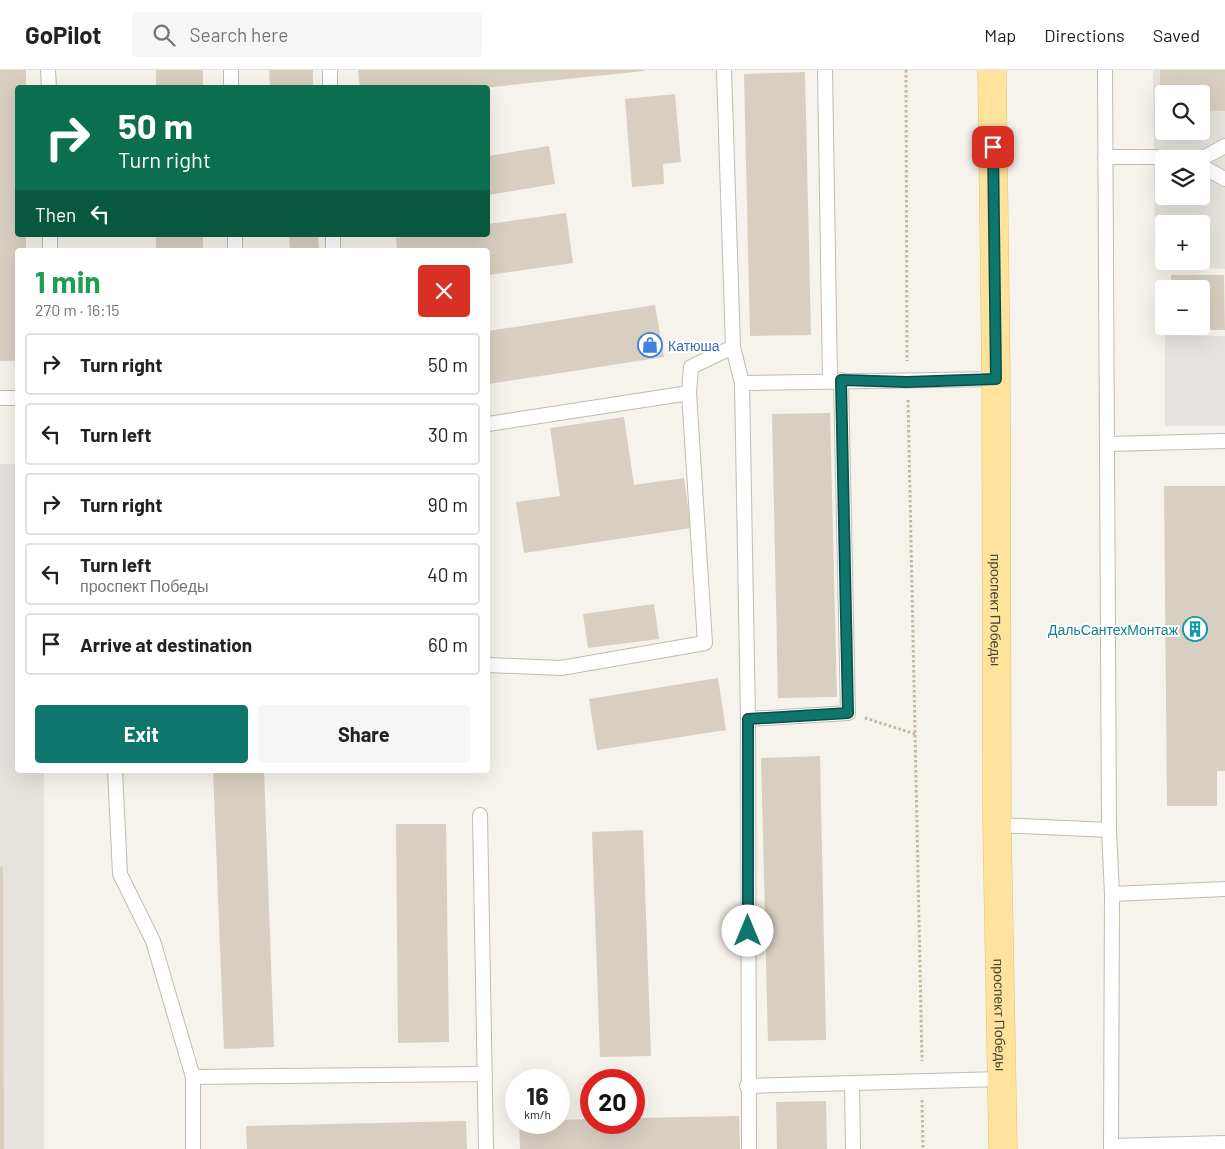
<!DOCTYPE html>
<html lang="en">
<head>
<meta charset="utf-8">
<style>
  body { margin:0; font-family:Barlow,sans-serif; background:#f6f6f6; color:#222; height:100vh; display:flex; flex-direction:column; font-size:19px; white-space:nowrap }
  * { box-sizing:border-box; margin:0 }
  p { font-size:16px; color:#767676 }
  .icon { flex:none; width:28px; height:28px; fill:none; stroke:currentColor; stroke-width:2; stroke-linecap:round; stroke-linejoin:round }
  .map { position:relative; flex:1; overflow:hidden }
  .drawer { position:absolute; left:15px; top:178px; width:475px; height:525px; display:flex; flex-direction:column; background:#fff; border-radius:5px; box-shadow:0 5px 20px #0002 }
  .drawer>* { flex:none }
  .top-card { position:absolute; left:15px; top:15px; width:475px; height:152px; border-radius:5px; box-shadow:0 5px 20px #0002; background:#0b6e4f; color:#fff; overflow:hidden }
  .controls { position:absolute; left:1155px; top:15px; display:grid; gap:10px }
  .controls a { display:grid; place-items:center; width:55px; height:55px; border-radius:5px; background:#fff; box-shadow:0 5px 20px #0002; font-size:25px }
  .speed { position:absolute; left:505px; top:999px; display:flex; gap:10px; font-size:25px; font-weight:700; text-align:center }
  .speed>* { display:grid; place-content:center; width:65px; height:65px; border-radius:50%; background:#fff; box-shadow:0 5px 20px #0002; line-height:1 }
  .speed small { font-size:12px; font-weight:400 }
  .speed .limit { border:8px solid #d22; background:#fff; color:#111 }
  .pin { position:absolute; display:grid; place-items:center; width:42px; height:42px; color:#fff; margin:-21px; border-radius:10px; box-shadow:0 2px 8px #0006 }
  .me { position:absolute; width:55px; margin:-28px; rotate:0deg; stroke-linejoin:round; filter:drop-shadow(0 0 4px #0008) }
  .turn { display:flex; align-items:center; gap:18px; height:105px; padding:0 20px; font-size:22px }
  .turn .icon { width:65px; height:65px; stroke-width:2.5 }
  .turn b { display:block; font-size:35px; line-height:42px }
  .then { display:flex; align-items:center; height:48px; padding:0 20px; background:#0003; gap:10px; font-size:19px }
  .round { display:grid; place-items:center; flex:none; width:52px; height:52px; border-radius:5px; background:#f6f6f6 }
  .head { display:flex; align-items:center; justify-content:space-between; height:85px; padding:0 20px }
  h1 { font-size:30px; font-weight:700; line-height:38px; color:#1e9e55 }
  .action { display:flex; gap:10px; margin-top:auto; padding:10px 20px }
  .action a { flex:1; height:58px; border-radius:5px; background:#0f766e; color:#fff; font-size:20px; font-weight:700; line-height:58px; text-align:center }
  .action a+a { background:#f6f6f6; color:#222 }
  ul { padding:0; list-style:none }
  li { display:flex; align-items:center; gap:15px; height:62px; margin:0 10px 8px; padding:0 10px; border:2px solid #e0e0e0; border-radius:5px }
  li div { flex:1 }
  li b { display:block; font-size:19px }
  li em { font-style:normal }
  header { display:flex; align-items:center; gap:30px; box-sizing:border-box; height:70px; padding:0 25px; background:#fff; border-bottom:1px solid #e0e0e0 }
  header strong { font-size:24px }
  nav { display:flex; gap:28px; margin-inline-start:auto; font-size:18px }
  .search { width:350px; height:45px; background:#f6f6f6; display:flex; align-items:center; gap:12px; box-sizing:border-box; padding:0 18px; border-radius:5px; color:#767676; font-size:19px }
  .map>svg:first-child { display:block }
</style>
</head>
<body>
<header>
<strong>GoPilot</strong>
<div class="search"><svg class="icon" aria-label="search" viewBox="0 0 24 24"><circle cx="10" cy="10" r="6"/><path d="M15 15l6 6"/></svg>Search here</div>
<nav><a>Map</a><a>Directions</a><a>Saved</a></nav>
</header>
<div class="map">
<svg width="1225" height="1079" viewBox="0 0 1225 1079">
  <rect width="100%" height="100%" fill="#f6f3ec"/>
  <g fill="#e6e2dd" fill-rule="evenodd">
    <path d="M1153,0h72v199l-70,-3zM1164,24h37v37h-37zM1164,89h37v37h-37zM1164,154h37v37h-37z"/>
    <polygon points="0,394 17,394 18,700 44,700 44,1079 0,1079"/>
  </g>
  <polygon fill="#e5e3e0" points="1165,265 1225,266 1225,356 1165,356"/>
  <g fill="#d8cfc1">
    <polygon points="0,0 26,0 26,18 18,18 18,165 26,165 26,180 18,180 18,291 0,291"/>
    <rect x="156" y="0" width="47" height="18"/>
    <polygon points="269,0 313,0 313,18 270,18"/>
    <polygon points="358,0 644,0 644,1 483,18 360,18"/>
    <polygon points="1160,0 1225,0 1225,41 1201,41 1201,24 1164,24 1164,57 1160,58"/>
    <polygon points="805,2 811,265 750,266 744,4"/>
    <polygon points="675,24 681,92 663,94 664,114 632,117 625,29"/>
    <polygon points="549,76 555,114 488,125 488,86"/>
    <polygon points="566,143 573,193 488,205 488,180 397,180 396,168 414,165 488,165 488,154"/>
    <rect x="156" y="165" width="47" height="15"/>
    <polygon points="289,165 318,165 319,180 290,180"/>
    <polygon points="1171,205 1224,205 1225,260 1171,260 1171,256 1201,256 1201,219 1171,219"/>
    <polygon points="655,235 664,287 488,314 488,261"/>
    <polygon points="830,343 837,627 778,628 772,344"/>
    <polygon points="624,347 634,415 684,408 691,458 524,483 516,432 560,426 550,358"/>
    <polygon points="1164,416 1225,416 1225,701 1217,701 1217,736 1167,736"/>
    <polygon points="654,534 659,569 588,578 583,544"/>
    <polygon points="718,608 726,660 597,680 589,629"/>
    <polygon points="820,686 826,970 768,971 761,688"/>
    <polygon points="213,700 264,700 274,977 224,979"/>
    <polygon points="396,754 446,754 449,972 398,973"/>
    <polygon points="643,760 651,986 600,987 592,762"/>
    <polygon points="0,797 3,797 4,1079 0,1079"/>
    <polygon points="826,1031 827,1079 777,1079 776,1032"/>
    <polygon points="739,1046 740,1079 520,1079 519,1052 559,1052 559,1050 591,1049 591,1052 634,1052 634,1048"/>
    <polygon points="466,1051 467,1079 247,1079 246,1056"/>
  </g>
  <g fill="none" stroke-linecap="round" stroke-linejoin="round">
    <defs>
      <g id="lane">
        <polyline points="48,0 49,18"/>
        <polyline points="231,0 231,18"/>
        <polyline points="330,0 330,18"/>
        <polyline points="724,0 733,277 742,313 748,649 749,1079"/>
        <polyline points="825,0 830,311"/>
        <polyline points="1105,0 1109,760 1112,824 1111,1079"/>
        <polyline points="1105,87 1155,87 1164,91"/>
        <polyline points="1201,89 1225,76"/>
        <polyline points="1201,96 1225,109"/>
        <polyline points="50,165 50,180"/>
        <polyline points="235,165 235,180"/>
        <polyline points="333,165 333,180"/>
        <polyline points="742,313 996,309"/>
        <polyline points="0,328 18,328"/>
        <polyline points="488,354 689,323 691,297 733,277"/>
        <polyline points="1108,374 1225,371"/>
        <polyline points="488,595 561,598 705,573 689,323"/>
        <polyline points="748,649 848,643 841,310"/>
        <polyline points="115,700 120,804 153,871 193,1007 193,1079"/>
        <polyline points="480,745 486,1079"/>
        <polyline points="997,755 1109,760"/>
        <polyline points="1112,824 1225,819"/>
        <polyline points="193,1007 485,1004"/>
        <polyline points="852,1013 853,1079"/>
        <polyline points="747,1016 1002,1009"/>
        <polyline points="1111,1076 1225,1073"/>
      </g>
      <g id="primary">
        <path id="s1" d="M992,0l4,309 1,446 6,324"/>
      </g>
    </defs>
    <use href="#lane" stroke="#c2bbae" stroke-width="16"/>
    <use href="#primary" stroke="#e6c16a" stroke-width="29"/>
    <g stroke="#c4b79f" stroke-width="3" stroke-dasharray="2.5 2.5" stroke-linecap="butt">
      <polyline points="906,0 907,291"/>
      <polyline points="908,330 922,991"/>
      <polyline points="865,648 915,664"/>
      <polyline points="922,1030 923,1079"/>
    </g>
    <use href="#lane" stroke="#fff" stroke-width="14"/>
    <use href="#primary" stroke="#ffe39c" stroke-width="28"/>
  </g>
  <g fill="none" stroke-linecap="round" stroke-linejoin="round">
    <defs>
      <polyline id="route" points="748,861 748,649 848,643 841,310 907,312 996,309 993,77"/>
    </defs>
    <use href="#route" stroke="#0a4d48" stroke-width="12"/>
    <use href="#route" stroke="#0f766e" stroke-width="9"/>
  </g>
  <defs>
    <symbol id="shop-ring" viewBox="-11 -11 22 22"><circle r="9.5" fill="#fff" stroke="#3f7fe0" stroke-width="1.5"/><path d="M-5-2.5h2.3a2.7 3.5 0 0 1 5.4 0H5L5.5 6h-11ZM-1.5-2.5h3a1.5 2.3 0 0 0-3 0Z" fill="#3f7fe0"/></symbol>
    <symbol id="building-ring" viewBox="-11 -11 22 22"><circle r="9.5" fill="#fff" stroke="#0f9aa8" stroke-width="1.5"/><path d="M-4-6H4V6H1V3H-1V6H-4ZM-2.5-4.3h1.7v1.8h-1.7ZM.8-4.3h1.7v1.8H.8ZM-2.5-1h1.7V.8h-1.7ZM.8-1h1.7V.8H.8Z" fill="#0f9aa8"/></symbol>
  </defs>
  <g fill-rule="evenodd">
    <use href="#shop-ring" x="636" y="261" width="28" height="28"/>
    <use href="#building-ring" x="1181" y="545" width="28" height="28"/>
  </g>
  <g text-anchor="middle" dominant-baseline="central" stroke-width="4" stroke-linejoin="round" paint-order="stroke">
    <g font-size="14" fill="#366cbe" stroke="#fff" text-anchor="start">
      <text x="668" y="275">Катюша</text>
    </g>
    <g font-size="14" fill="#4b4439" stroke="#fff">
      <text stroke="none"><textPath href="#s1" startOffset="540">проспект Победы</textPath></text>
      <text stroke="none"><textPath href="#s1" startOffset="945">проспект Победы</textPath></text>
    </g>
    <g font-size="14" fill="#0d838f" stroke="#fff" text-anchor="end">
      <text x="1178" y="559">ДальСантехМонтаж</text>
    </g>
  </g>
</svg>
<div class="controls">
<a><svg class="icon" aria-label="search" viewBox="0 0 24 24"><circle cx="10" cy="10" r="6"/><path d="M15 15l6 6"/></svg></a>
<a><svg class="icon" aria-label="layers" viewBox="0 0 24 24"><path d="M12 4l9 5-9 5-9-5zM3 14l9 5 9-5"/></svg></a>
<a>+</a>
<a>−</a>
</div>
<div class="speed"><div>16<small>km/h</small></div><div class="limit">20</div></div>
<div class="pin" style="left:993px;top:77px;background:#d93025"><svg class="icon" aria-label="arrive" viewBox="0 0 24 24"><path d="M6 21V4h12l-3 4 3 4H6"/></svg></div>
<svg class="me" style="left:748px;top:861px" viewBox="-20 -20 40 40"><circle r="19" fill="#fff"/><path d="M0-13L10 11 0 6-10 11z" fill="#0f766e"/></svg>
<div class="top-card">
<div class="turn"><svg class="icon" aria-label="right" viewBox="0 0 24 24"><path d="M7 20v-9h11M14 6l5 5-5 5"/></svg><div><b>50 m</b>Turn right</div></div>
<div class="then">Then<svg class="icon" aria-label="left" viewBox="0 0 24 24"><path d="M17 20v-9H6M10 6l-5 5 5 5"/></svg></div>
</div>
<section class="drawer">
<div class="head"><div><h1>1 min</h1><p>270 m · 16:15</p></div><a class="round" style="background:#d93025;color:#fff"><svg class="icon" aria-label="close" viewBox="0 0 24 24"><path d="M6 6l12 12M18 6L6 18"/></svg></a></div>
<ul>
<li><svg class="icon" aria-label="right" viewBox="0 0 24 24"><path d="M7 20v-9h11M14 6l5 5-5 5"/></svg><div><b>Turn right</b></div><em>50 m</em></li>
<li><svg class="icon" aria-label="left" viewBox="0 0 24 24"><path d="M17 20v-9H6M10 6l-5 5 5 5"/></svg><div><b>Turn left</b></div><em>30 m</em></li>
<li><svg class="icon" aria-label="right" viewBox="0 0 24 24"><path d="M7 20v-9h11M14 6l5 5-5 5"/></svg><div><b>Turn right</b></div><em>90 m</em></li>
<li><svg class="icon" aria-label="left" viewBox="0 0 24 24"><path d="M17 20v-9H6M10 6l-5 5 5 5"/></svg><div><b>Turn left</b><p>проспект Победы</p></div><em>40 m</em></li>
<li><svg class="icon" aria-label="arrive" viewBox="0 0 24 24"><path d="M6 21V4h12l-3 4 3 4H6"/></svg><div><b>Arrive at destination</b></div><em>60 m</em></li>
</ul>
<div class="action"><a>Exit</a><a>Share</a></div>
</section>
</div>
</body>
</html>
